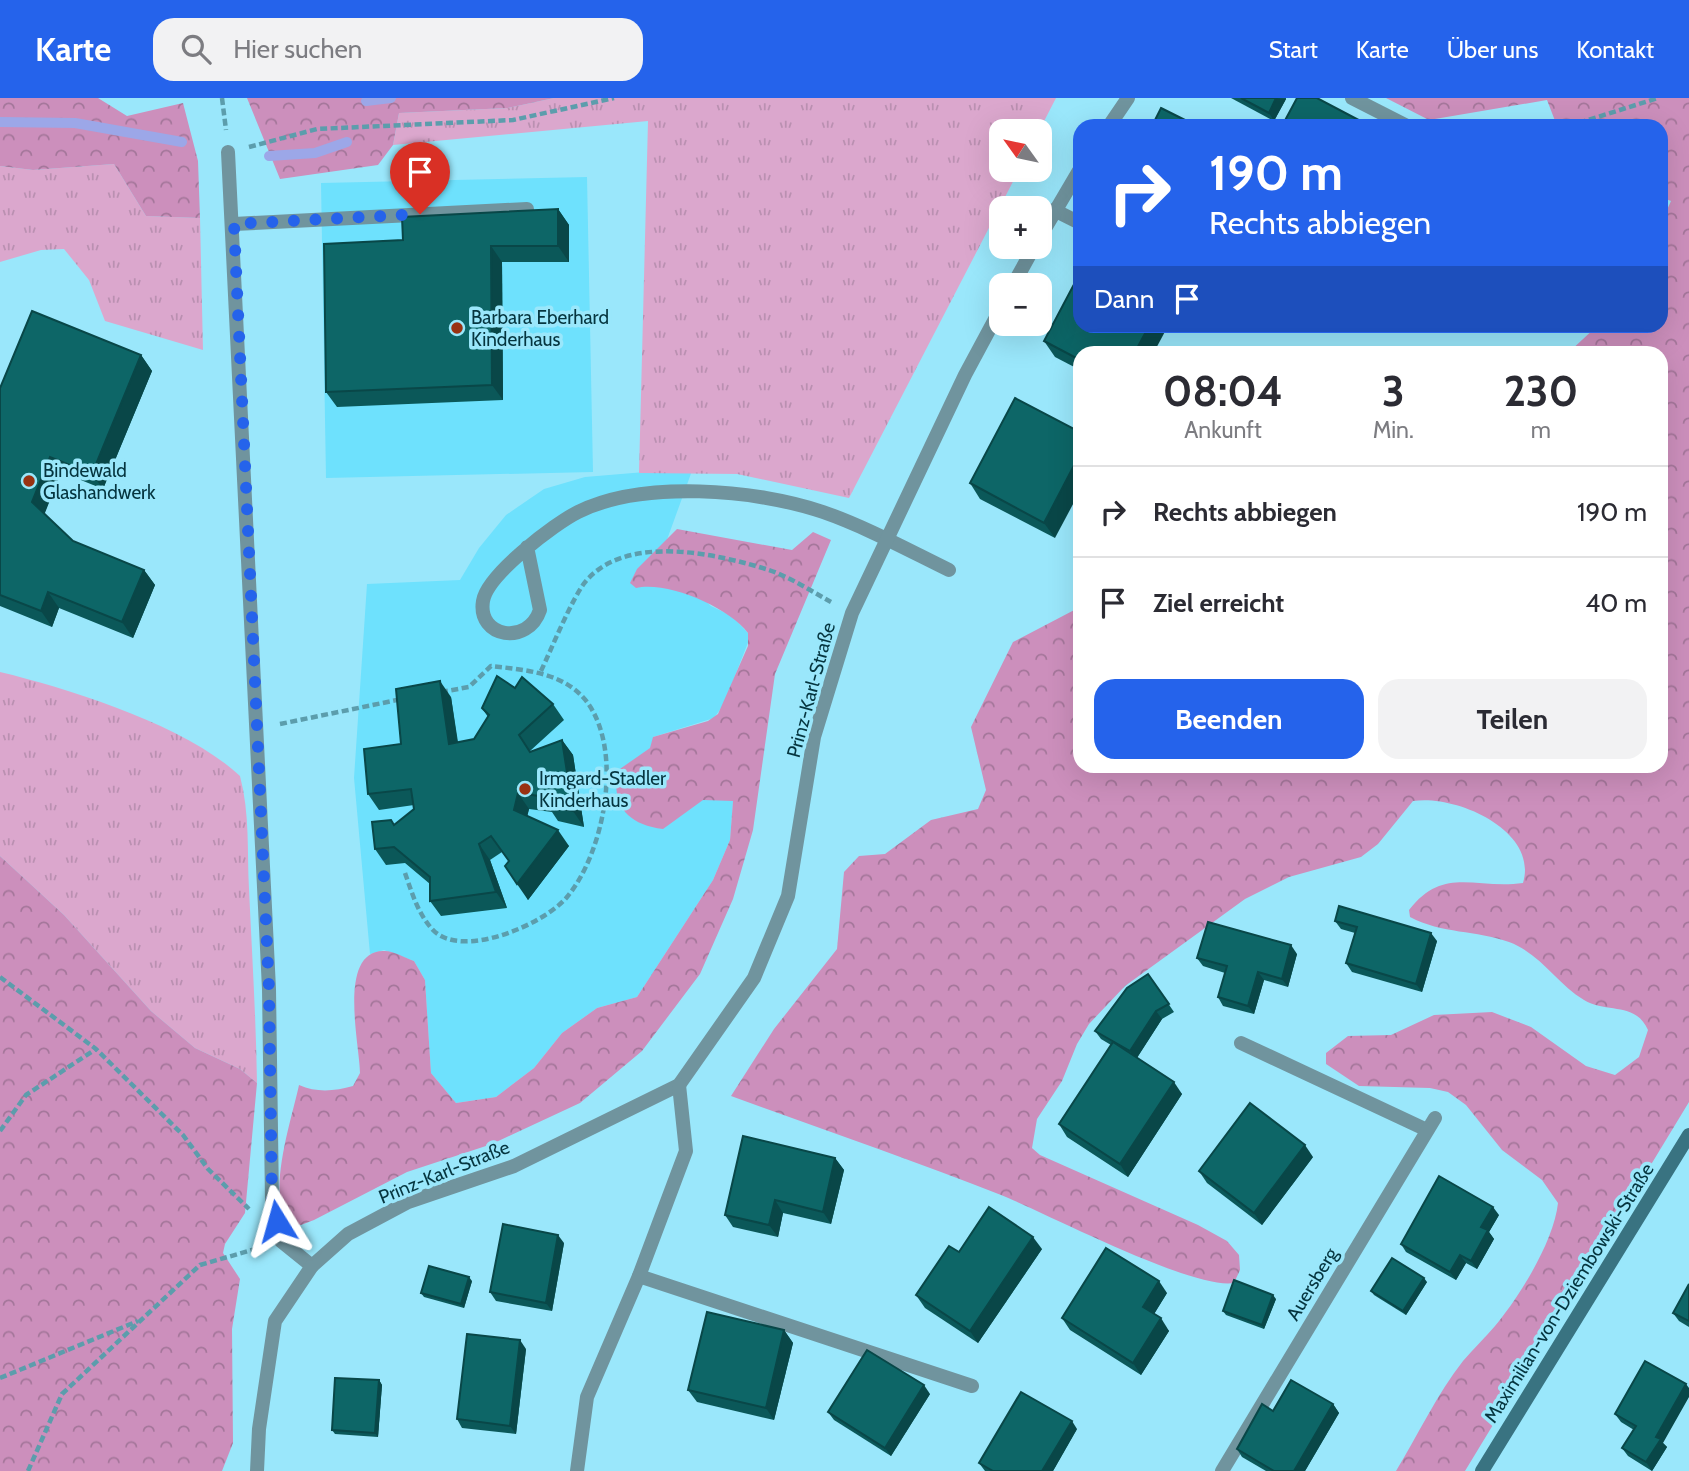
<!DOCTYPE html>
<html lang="de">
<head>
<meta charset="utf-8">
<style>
  body { margin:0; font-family:Cabin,sans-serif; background:#f2f2f3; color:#2b2b33; height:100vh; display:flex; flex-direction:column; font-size:26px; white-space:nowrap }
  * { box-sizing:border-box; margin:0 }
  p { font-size:23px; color:#7c7c81 }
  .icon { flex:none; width:38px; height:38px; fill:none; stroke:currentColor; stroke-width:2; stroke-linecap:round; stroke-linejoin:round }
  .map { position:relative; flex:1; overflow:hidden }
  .sheet { position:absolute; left:1073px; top:248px; width:595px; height:427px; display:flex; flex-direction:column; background:#fff; border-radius:21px; box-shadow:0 7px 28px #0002 }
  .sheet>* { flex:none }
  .top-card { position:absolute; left:1073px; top:21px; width:595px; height:214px; border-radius:21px; box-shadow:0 7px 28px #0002; background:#2563eb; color:#fff; overflow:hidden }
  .needle { width:46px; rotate:303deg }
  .buttons { position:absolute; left:989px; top:21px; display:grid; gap:14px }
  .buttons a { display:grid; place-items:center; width:63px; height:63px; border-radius:14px; background:#fff; box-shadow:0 7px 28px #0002; font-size:35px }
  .pin { position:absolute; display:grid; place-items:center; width:60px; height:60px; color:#fff; margin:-72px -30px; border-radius:50% 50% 50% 0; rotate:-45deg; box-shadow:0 0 7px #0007 }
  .pin .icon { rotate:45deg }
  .me { position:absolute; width:77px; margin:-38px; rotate:352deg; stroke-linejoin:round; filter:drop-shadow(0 0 5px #0008) }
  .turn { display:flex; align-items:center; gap:24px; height:147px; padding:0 21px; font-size:32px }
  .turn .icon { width:91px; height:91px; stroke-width:2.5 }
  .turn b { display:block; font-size:49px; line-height:60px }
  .then { display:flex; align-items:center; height:66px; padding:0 21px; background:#0003; gap:14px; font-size:26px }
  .eta { display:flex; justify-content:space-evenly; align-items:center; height:119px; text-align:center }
  .eta b { font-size:42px; font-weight:700; line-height:49px }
  .action { display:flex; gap:14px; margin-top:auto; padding:14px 21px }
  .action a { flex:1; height:80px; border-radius:21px; background:#2563eb; color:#fff; font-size:28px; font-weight:700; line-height:80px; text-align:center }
  .action a+a { background:#f2f2f3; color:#2b2b33 }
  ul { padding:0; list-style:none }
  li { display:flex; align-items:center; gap:21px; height:91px; padding:0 21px; border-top:2px solid #e1e1e2 }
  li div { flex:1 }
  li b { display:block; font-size:26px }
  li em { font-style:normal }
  header { display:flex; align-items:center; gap:42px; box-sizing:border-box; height:98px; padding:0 35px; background:#2563eb; color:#fff }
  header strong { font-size:33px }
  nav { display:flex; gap:38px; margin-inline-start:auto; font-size:24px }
  .search { width:490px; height:63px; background:#f2f2f3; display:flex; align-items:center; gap:18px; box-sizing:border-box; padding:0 24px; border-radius:21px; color:#7c7c81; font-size:26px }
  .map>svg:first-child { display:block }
</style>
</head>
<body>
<header>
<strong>Karte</strong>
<div class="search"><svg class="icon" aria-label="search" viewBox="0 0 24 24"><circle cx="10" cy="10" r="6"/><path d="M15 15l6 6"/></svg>Hier suchen</div>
<nav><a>Start</a><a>Karte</a><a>Über uns</a><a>Kontakt</a></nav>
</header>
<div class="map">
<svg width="1689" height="1373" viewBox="0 0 1689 1373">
  <defs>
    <pattern id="grass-tufts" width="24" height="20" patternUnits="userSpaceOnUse" patternTransform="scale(1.75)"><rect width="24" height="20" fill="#dba7cd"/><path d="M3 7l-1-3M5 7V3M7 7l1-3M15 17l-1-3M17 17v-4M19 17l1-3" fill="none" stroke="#ba90b1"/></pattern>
    <pattern id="forest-crowns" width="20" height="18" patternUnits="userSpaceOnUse" patternTransform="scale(1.75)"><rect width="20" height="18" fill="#cc8fbc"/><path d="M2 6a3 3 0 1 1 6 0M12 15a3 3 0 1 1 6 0" fill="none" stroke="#a4769a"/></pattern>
  </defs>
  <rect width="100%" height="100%" fill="#9ae7fb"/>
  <g fill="#6ee1fd">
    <polygon points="587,79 593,374 326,380 321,85"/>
    <polygon points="693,370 660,461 711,508 732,518 748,535 749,542 724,606 714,620 653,639 733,703 730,742 713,782 637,899 597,910 562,935 534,970 496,999 456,1005 431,975 425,882 414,863 384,852 370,856 354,680 367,486 460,482 479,450 506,417 544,391 585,379"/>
  </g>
  <g fill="url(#grass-tufts)">
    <polygon points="554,0 1056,0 1039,33 1001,33 1001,72 1019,72 849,400 737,376 639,375 648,23 393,47 399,15 508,10"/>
    <polygon points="114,66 146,118 200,120 203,252 105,223 89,182 64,151 41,152 0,164 0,68 33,72"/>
    <path d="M0,574c71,17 187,54 240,104 10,38 7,75 9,113 3,65 7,129 8,194l-17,-14 -45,-21 -44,-37 -87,-96 -64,-59z"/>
  </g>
  <g fill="url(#forest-crowns)">
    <polygon points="0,0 98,0 127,18 183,5 198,63 200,120 146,118 114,66 33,72 0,68"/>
    <polygon points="247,0 554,0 508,10 399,15 393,47 378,67 280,81"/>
    <path d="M1386,0h303v1004l-224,369h-69c22,-36 41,-77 67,-110 10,-12 22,-23 32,-35 25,-30 59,-85 63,-123l-16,-23 -40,-30 -36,-45 -18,-13 -18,-4 -71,-2 -33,-22v-11l22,-17 43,-1 43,-20 58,-3 39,15 55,39 29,9 24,-18 9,-27c-13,-29 -41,-16 -64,-30 -28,-17 -43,-46 -75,-58 -33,-12 -67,-8 -99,-25l-1,-7c35,-45 67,-20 114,-27 16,-53 -68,-89 -110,-82l-35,43 -17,13 -72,20 -44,22 -120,87 -36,38 -12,20 -15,37 -25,38 -5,29 8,7 158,70 29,16 12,14 1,15 -6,13c-41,7 -186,-69 -233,-88 -89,-35 -180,-66 -270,-99l43,-67 63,-80 7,-77 15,-16 26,-2 46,-34 47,-11 8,-19 -15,-63 42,-85 67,-35v159h581v-412l-93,-1 29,-27h64v-103l10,-22 -10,-4v-71h-104l-10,-26 -118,20z"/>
    <path d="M677,431l115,21 21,-18 18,8 -56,134 -22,156 -20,69 -33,75 -58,77 -62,52 -88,41 -85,28 -93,48 -13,5 -8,-1c-31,-18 0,-109 6,-139 18,8 36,6 54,1l7,-13c0,-27 -23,-121 23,-122 10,-1 22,7 31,10l11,19 6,93 25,30 40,-6 38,-29 28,-35 35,-25 40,-11 76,-117 17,-40 3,-39 -30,-1 -40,29c-35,-5 -51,-22 -46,-58l33,-23 3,-11 55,-16 10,-7 30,-68v-13c-20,-26 -80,-52 -112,-45l-6,-5 7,-14z"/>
    <polygon points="0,758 64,817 151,913 195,950 240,971 257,985 245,1115 225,1146 223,1155 240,1181 232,1231 233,1345 222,1373 0,1373"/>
  </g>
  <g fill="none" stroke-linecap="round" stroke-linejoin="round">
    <g stroke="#9ca7e8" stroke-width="10">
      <polyline points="366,3 391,0"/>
      <polyline points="0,24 75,25 182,44"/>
      <polyline points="269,58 315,55 347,44"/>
    </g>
    <g stroke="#5c9dac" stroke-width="4.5" stroke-dasharray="7 3.5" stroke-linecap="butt">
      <polyline points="222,0 226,32"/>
      <polyline points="1569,28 1658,0"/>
      <polyline points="249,49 317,31 513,22 614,0"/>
      <path d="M541,573c10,-21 32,-75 45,-90 41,-48 132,-27 183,-11 21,7 42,21 62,32"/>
      <polyline points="280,626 402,601"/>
      <path d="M405,775c7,20 13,41 28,57 29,30 112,-6 134,-33 37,-44 57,-145 20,-195 -23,-30 -62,-32 -96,-36l-22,21 -28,5"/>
      <polyline points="0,879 96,951 183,1037 208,1071 249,1111"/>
      <polyline points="0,1033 26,997 96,951"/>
      <polyline points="0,1280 138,1223"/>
      <polyline points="28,1373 62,1296 200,1167 259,1150"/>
    </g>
    <g stroke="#70949e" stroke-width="14">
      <polyline points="1352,0 1407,28"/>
      <polyline points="1054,112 1080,125"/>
      <polyline points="234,126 527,111"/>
      <path d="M527,449l13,63c-12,36 -63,28 -57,-9 4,-26 71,-77 95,-89 64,-32 178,-23 245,0 43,15 85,38 126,58"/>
      <polyline points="1241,945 1427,1032"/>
    </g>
    <g stroke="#70949e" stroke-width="14">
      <polyline points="1109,28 1128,0"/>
      <polyline points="228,54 269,891 272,1103 281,1143 312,1168"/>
      <polyline points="1040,139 1080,71"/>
      <polyline points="1013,187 1034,149"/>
      <polyline points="639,1178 972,1288"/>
      <polyline points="257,1373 259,1331 275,1223 312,1168 348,1136 408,1104 514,1068 679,987 754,880 788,798 814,639 852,515 965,277 1001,210"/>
      <polyline points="577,1373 587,1299 639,1178 686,1053 679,987"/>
      <polyline points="1222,1373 1435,1020"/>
    </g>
    <polyline stroke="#397381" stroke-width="14" points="1482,1373 1689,1037"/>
  </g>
  <g fill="#0b5859">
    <polygon points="1231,0 1286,0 1286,1 1274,23"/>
    <polygon points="558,111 569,127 569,164 502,164 503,302 337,309 326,294 403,142"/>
    <polygon points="1044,243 1080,256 1080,272 1055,259"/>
    <polygon points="141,257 152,273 103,391 61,374 44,416 73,443 144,472 155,487 133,540 59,510 52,529 0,508 0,290"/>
    <polygon points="1015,300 1055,440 980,401 970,385"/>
    <polygon points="515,590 553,606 564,622 530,653 531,654 562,642 573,657 584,729 558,723 552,714 529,711 527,718 569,748 528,802 509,763 502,754 490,762 507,810 441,818 430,803 430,786 405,765 386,767 375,751 391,722 394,727 414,711 414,707 379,712 368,696 401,646 451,599 458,644 474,641 488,619 482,610"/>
    <polygon points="1335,823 1437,843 1422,894 1352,874 1346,865 1355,835 1341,831"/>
    <polygon points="1297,856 1288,889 1264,882 1254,916 1223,908 1218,899 1225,875 1203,868 1197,860"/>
    <polygon points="1148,876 1174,914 1162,921 1137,960 1182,996 1128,1079 1067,1039 1059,1026 1111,947 1101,941 1095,933"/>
    <polygon points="1313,1059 1262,1127 1207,1085 1199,1073"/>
    <polygon points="835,1060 844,1072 831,1126 783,1115 778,1139 733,1129 725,1117"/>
    <polygon points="1499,1117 1489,1134 1494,1141 1477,1171 1466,1165 1456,1182 1406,1154 1401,1146"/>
    <polygon points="564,1145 552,1213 496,1203 490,1194"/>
    <polygon points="1042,1151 978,1245 925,1210 916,1197 959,1154"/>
    <polygon points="472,1183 464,1210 424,1199 421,1195"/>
    <polygon points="1427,1184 1406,1217 1374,1197 1371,1193"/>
    <polygon points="1689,1186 1689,1229 1679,1223 1673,1215"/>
    <polygon points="1167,1195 1154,1216 1169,1233 1141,1277 1070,1232 1062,1220"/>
    <polygon points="1276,1201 1264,1231 1226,1217 1223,1213"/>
    <polygon points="784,1232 793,1245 774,1322 697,1304 688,1292"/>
    <polygon points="526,1251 516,1336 462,1330 457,1321"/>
    <polygon points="1645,1263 1663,1345 1667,1349 1652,1373 1628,1358 1622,1350 1634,1332 1621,1324 1615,1316"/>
    <polygon points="379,1282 382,1287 378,1339 335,1336 332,1332"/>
    <polygon points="930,1296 891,1358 834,1322 828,1314"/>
    <polygon points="1333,1306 1339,1315 1305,1373 1266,1373 1242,1359 1237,1351 1273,1313"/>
    <polygon points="1077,1331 1053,1373 985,1373 979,1365"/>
  </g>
  <g fill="#094748">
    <polygon points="1276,0 1286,1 1274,23 1269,15"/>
    <polygon points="558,111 569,127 569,164 558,148"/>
    <polygon points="491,148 502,164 503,302 492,287"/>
    <polygon points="1149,228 1168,228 1153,256 1134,256"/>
    <polygon points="141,257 152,273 103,391 92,376"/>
    <polygon points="1080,356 1080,393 1055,440 1044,425"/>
    <polygon points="50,359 61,374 43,420 32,404"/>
    <polygon points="144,472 155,487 133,540 122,524"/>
    <polygon points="48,494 59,510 52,529 41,513"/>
    <polygon points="440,583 451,599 460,662 449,646"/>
    <polygon points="562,642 573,657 584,729 573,713"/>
    <polygon points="518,695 529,711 525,728 514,712"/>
    <polygon points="558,732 569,748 528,802 517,786"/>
    <polygon points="479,746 490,762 507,810 496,794"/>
    <polygon points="1431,835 1437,843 1422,894 1416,886"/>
    <polygon points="1291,847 1297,856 1288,889 1282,881"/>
    <polygon points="1258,874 1264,882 1254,916 1248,908"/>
    <polygon points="1156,913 1162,921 1136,961 1130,953"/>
    <polygon points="1174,984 1182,996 1128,1079 1120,1066"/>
    <polygon points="1305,1047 1313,1059 1262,1127 1254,1115"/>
    <polygon points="835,1060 844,1072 831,1126 823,1114"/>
    <polygon points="775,1102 783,1115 778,1139 769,1127"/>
    <polygon points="1493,1109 1499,1117 1489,1134 1494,1141 1477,1171 1471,1163 1481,1129"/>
    <polygon points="558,1137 564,1145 552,1213 546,1205"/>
    <polygon points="1033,1139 1042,1151 978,1245 970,1233"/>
    <polygon points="1460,1157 1466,1165 1456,1182 1450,1174"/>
    <polygon points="469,1179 472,1183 464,1210 461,1206"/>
    <polygon points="1424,1180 1427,1184 1406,1217 1403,1213"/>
    <polygon points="1159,1183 1167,1195 1151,1221 1143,1209"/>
    <polygon points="1273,1197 1276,1201 1264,1231 1262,1227"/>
    <polygon points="1161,1220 1169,1233 1141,1277 1133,1265"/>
    <polygon points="784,1232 793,1245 774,1322 766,1310"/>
    <polygon points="520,1242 526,1251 516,1336 510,1328"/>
    <polygon points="379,1282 382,1287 378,1339 375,1335"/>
    <polygon points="1686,1286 1689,1290 1689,1299 1663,1345 1667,1349 1652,1373 1646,1364 1656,1339"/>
    <polygon points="924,1287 930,1296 891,1358 885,1350"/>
    <polygon points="1333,1306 1339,1315 1305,1373 1294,1373"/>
    <polygon points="1072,1323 1077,1331 1053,1373 1042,1373"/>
  </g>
  <g fill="#0d6667" stroke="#094748" stroke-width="2">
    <polygon points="1241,0 1276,0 1269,15"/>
    <polygon points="1297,0 1317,0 1370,28 1282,28"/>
    <polygon points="1161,10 1197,28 1152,28"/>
    <polygon points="558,111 558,148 491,148 492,287 326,294 324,146 403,142 402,119"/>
    <polygon points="1080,175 1080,228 1149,228 1134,256 1080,256 1080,262 1044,243"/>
    <polygon points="32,213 141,257 92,376 50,359 32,404 73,443 144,472 122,524 48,494 41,513 0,497 0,290"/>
    <polygon points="1015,300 1080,334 1080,356 1044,425 970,385"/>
    <polygon points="497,578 515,590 522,579 553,606 519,637 530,654 562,642 573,713 547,708 546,699 518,695 514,712 558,732 517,786 505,768 509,763 491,738 479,746 496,794 430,803 430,779 394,749 375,751 372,724 391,722 394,727 414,711 411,691 368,696 364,651 401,646 396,591 440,583 449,646 474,641 489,617 482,610"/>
    <polygon points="1339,808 1431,835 1416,886 1346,865 1357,829 1335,823"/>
    <polygon points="1208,824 1291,847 1282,881 1258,874 1248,908 1218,899 1227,868 1197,860"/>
    <polygon points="1148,876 1169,906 1156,913 1130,953 1095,933 1127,890"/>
    <polygon points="1113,944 1174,984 1120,1066 1059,1026"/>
    <polygon points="1250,1005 1305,1047 1254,1115 1199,1073"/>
    <polygon points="743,1038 835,1060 823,1114 775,1102 769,1127 725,1117"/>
    <polygon points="1439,1078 1493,1109 1481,1129 1488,1132 1471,1163 1460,1157 1450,1174 1401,1146"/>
    <polygon points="989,1109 1033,1139 970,1233 916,1197 949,1148 959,1154"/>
    <polygon points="503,1126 558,1137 546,1205 490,1194"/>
    <polygon points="1106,1150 1159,1183 1143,1209 1161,1220 1133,1265 1062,1220"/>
    <polygon points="1392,1160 1424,1180 1403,1213 1371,1193"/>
    <polygon points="429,1168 469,1179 461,1206 421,1195"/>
    <polygon points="1234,1182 1273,1197 1262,1227 1223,1213"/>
    <polygon points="1689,1186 1689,1223 1673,1215"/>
    <polygon points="707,1214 784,1232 766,1310 688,1292"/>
    <polygon points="467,1236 520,1242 510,1328 457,1321"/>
    <polygon points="867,1252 924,1287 885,1350 828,1314"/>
    <polygon points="1645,1263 1686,1286 1656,1339 1661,1341 1646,1364 1622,1350 1636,1328 1615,1316"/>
    <polygon points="335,1280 379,1282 375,1335 332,1332"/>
    <polygon points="1291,1282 1333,1306 1294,1373 1274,1373 1237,1351 1262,1306 1273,1313"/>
    <polygon points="1021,1294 1072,1323 1042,1373 993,1373 979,1365"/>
  </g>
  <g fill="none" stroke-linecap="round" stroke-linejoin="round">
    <polyline stroke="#2563eb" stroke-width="12" stroke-dasharray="0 21.6" points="277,1123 272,1103 269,891 234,126 420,116"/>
  </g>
  <g fill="#993212" stroke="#9ae7fb" stroke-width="2.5">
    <circle cx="457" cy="230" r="7"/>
    <circle cx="29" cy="383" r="7"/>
    <circle cx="525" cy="691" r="7"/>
  </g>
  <g text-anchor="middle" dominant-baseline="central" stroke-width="7" stroke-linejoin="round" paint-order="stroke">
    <g font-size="19" fill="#05353f" stroke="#9ae7fb" text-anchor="start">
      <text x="471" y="219">Barbara Eberhard<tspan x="471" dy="22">Kinderhaus</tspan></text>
      <text x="43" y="372">Bindewald<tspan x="43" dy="22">Glashandwerk</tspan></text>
      <text x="539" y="680">Irmgard-Stadler<tspan x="539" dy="22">Kinderhaus</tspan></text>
    </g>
    <g font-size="19" fill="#05353f" stroke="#9ae7fb">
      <text transform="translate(811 592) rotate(-75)">Prinz-Karl-Straße</text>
      <text transform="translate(444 1074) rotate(-22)">Prinz-Karl-Straße</text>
      <text transform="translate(1312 1186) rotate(-59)">Auersberg</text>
      <text transform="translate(1569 1195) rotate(-58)">Maximilian-von-Dziembowski-Straße</text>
    </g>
  </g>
</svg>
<div class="buttons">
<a><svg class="needle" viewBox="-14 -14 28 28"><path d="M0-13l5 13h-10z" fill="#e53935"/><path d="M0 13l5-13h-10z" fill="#7c7c81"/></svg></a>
<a>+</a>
<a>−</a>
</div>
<div class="pin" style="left:420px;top:116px;background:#d93025"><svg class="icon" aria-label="arrive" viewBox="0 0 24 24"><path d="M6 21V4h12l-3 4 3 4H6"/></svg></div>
<svg class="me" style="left:277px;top:1123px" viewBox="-20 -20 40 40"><path d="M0-17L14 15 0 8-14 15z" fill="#2563eb" stroke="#fff" stroke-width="4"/></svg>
<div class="top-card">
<div class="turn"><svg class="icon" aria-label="right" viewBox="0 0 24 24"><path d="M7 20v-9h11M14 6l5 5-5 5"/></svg><div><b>190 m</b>Rechts abbiegen</div></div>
<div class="then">Dann<svg class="icon" aria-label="arrive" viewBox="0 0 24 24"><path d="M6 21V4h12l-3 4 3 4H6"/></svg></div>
</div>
<section class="sheet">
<div class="eta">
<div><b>08:04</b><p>Ankunft</p></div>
<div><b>3</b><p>Min.</p></div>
<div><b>230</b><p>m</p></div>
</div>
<ul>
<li><svg class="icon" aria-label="right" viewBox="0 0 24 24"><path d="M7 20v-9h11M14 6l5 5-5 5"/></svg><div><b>Rechts abbiegen</b></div><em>190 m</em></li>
<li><svg class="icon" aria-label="arrive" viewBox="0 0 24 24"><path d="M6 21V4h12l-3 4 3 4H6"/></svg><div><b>Ziel erreicht</b></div><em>40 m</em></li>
</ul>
<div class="action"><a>Beenden</a><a>Teilen</a></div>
</section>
</div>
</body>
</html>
